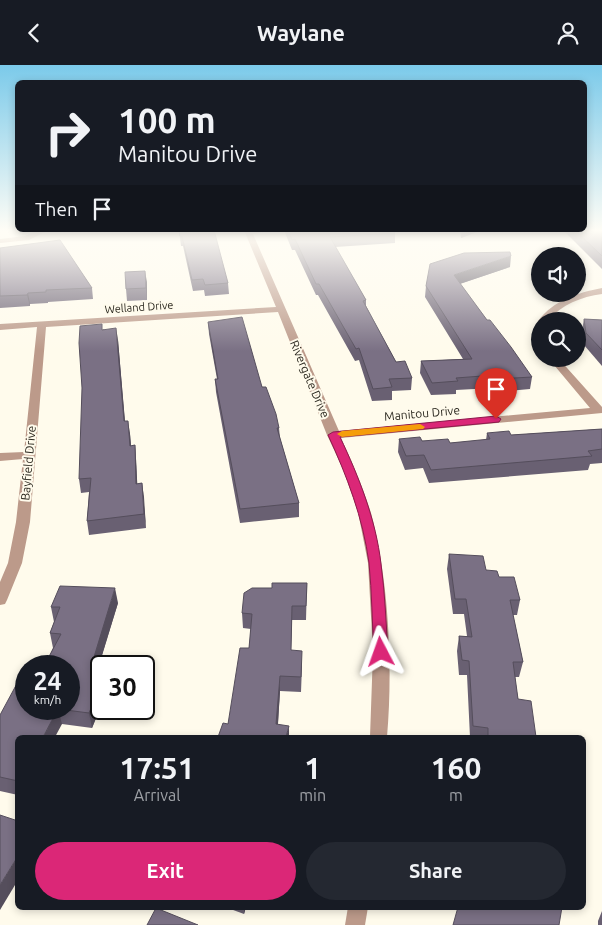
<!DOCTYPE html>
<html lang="en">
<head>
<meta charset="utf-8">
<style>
  body { margin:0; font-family:Ubuntu,sans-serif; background:#242831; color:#f1f3f6; height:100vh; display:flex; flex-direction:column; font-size:19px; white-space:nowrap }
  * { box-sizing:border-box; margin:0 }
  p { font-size:16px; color:#9ea1a6 }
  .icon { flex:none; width:28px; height:28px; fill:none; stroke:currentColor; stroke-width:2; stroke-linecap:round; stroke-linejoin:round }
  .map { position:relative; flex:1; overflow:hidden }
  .sheet { position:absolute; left:15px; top:670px; width:571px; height:175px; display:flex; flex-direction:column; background:#171b24; border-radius:8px; box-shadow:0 2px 8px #0003 }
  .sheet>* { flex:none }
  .top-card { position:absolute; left:15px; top:15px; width:572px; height:152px; border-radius:8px; box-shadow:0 2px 8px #0003; background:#171b24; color:#f1f3f6; overflow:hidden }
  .buttons { position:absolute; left:531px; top:182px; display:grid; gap:10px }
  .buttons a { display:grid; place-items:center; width:55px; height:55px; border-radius:50%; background:#171b24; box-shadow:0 2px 8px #0003; font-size:25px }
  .speed { position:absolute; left:15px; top:590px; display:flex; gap:10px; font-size:25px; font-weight:700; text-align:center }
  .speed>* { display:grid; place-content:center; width:65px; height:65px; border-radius:50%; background:#171b24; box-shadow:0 2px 8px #0003; line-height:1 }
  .speed small { font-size:12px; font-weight:400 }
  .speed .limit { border:2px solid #111; border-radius:8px; background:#fff; color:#111 }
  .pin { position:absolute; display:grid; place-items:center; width:42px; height:42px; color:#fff; margin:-51px -21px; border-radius:50% 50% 50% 0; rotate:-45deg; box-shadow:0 0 5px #0007 }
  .pin .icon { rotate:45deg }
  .me { position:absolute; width:55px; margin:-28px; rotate:356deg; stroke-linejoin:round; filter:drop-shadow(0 0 4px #0008) }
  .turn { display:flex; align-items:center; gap:18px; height:105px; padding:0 20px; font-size:22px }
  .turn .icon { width:65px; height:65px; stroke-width:2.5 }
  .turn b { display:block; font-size:35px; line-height:42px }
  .then { display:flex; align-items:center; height:48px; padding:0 20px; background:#0003; gap:10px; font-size:19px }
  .eta { display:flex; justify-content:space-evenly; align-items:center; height:85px; text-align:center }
  .eta b { font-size:30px; font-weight:700; line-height:35px }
  .cta { display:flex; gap:10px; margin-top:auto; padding:10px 20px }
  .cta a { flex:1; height:58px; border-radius:30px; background:#db2777; color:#fff; font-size:20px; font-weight:700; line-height:58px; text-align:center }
  .cta a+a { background:#242831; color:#f1f3f6 }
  header { display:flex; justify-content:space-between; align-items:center; height:65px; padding:0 20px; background:#171b24; font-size:22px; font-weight:700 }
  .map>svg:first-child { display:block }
</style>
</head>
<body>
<header><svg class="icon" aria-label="back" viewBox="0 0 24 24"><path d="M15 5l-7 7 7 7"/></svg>Waylane<svg class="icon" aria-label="person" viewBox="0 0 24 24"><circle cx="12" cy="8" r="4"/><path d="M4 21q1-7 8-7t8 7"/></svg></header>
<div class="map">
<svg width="602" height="860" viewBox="0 0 602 860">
  <rect width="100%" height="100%" fill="#fffbec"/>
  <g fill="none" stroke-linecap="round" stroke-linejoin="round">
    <g fill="#bc9a8a" fill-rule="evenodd">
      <polygon points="38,165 49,165 29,175 0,178 0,174 25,171"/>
      <path d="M244,165h32l-23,4 86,197 251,-23 -41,-49h10l43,48v6l-261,25c11,24 22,49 30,75 18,67 22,155 16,224h-17l3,-85 -5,-89 -10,-51 -15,-43 -16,-34 -49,-123 -232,15 -16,195 -8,41 -15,37 -2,4 -5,1v-23l8,-19 8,-41 7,-63 -23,2v-8l24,-1 13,-125 -37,3v-6l276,-17z"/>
      <path d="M602,223v6c-21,3 -40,10 -54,27h-8v2l-2,-2c16,-21 39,-28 64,-33z"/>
      <polygon points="348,842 368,842 365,860 345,860"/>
    </g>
  </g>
  <g fill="#696072">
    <polygon points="179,165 228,218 229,229 205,231 204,225 193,226 183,181 181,181"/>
    <polygon points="284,165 393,165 395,168 395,178 335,182 366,235 366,241 396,297 412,313 411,325 392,326 392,335 372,336 359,295 355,296 318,230 316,230 295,185 292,185"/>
    <polygon points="460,165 482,165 461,173"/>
    <polygon points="563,165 602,165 602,204"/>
    <polygon points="0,181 0,183 92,223 93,234 48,237 48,238 30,239 30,241 0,243"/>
    <polygon points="510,202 460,219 487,255 532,312 530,324 495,327 493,323 456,325 456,329 431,330 420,308 421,296 463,294 425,232 426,221"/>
    <polygon points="147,217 147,235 127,236 126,224"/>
    <polygon points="584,254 602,255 602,301 584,280 582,265"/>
    <polygon points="208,257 262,322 279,363 280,373 299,438 299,452 240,458 216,327 215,314 217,314 209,269"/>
    <polygon points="103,264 118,275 125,356 130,369 131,381 135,380 136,394 137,419 142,418 146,463 89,470 87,456 89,427 81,428 79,414"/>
    <polygon points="602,364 602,398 590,399 588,405 429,418 423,403 405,405 398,387 399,374 450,378 486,375 487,368 511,370"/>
    <polygon points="449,489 486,505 499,512 520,535 517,550 513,550 523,597 519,612 515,612 518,634 536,672 470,672 467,610 459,610 457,586 459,571 467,571 464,549 453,549 447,504"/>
    <polygon points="307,518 306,555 292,555 291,585 302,601 301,627 280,626 278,659 228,659 249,583 251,564 243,563 242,548 272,523"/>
    <polygon points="118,538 101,593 101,641 92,663 62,659 18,672 18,730 0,726 0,650 26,644 53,583 50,568 54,557 51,542"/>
    <polygon points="225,842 246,842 244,849"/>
    <polygon points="602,846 602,860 598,860 598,856"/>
  </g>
  <g fill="#554e5c">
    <polygon points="462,165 482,165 461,173"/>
    <polygon points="511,191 510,202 453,221 454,210"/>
    <polygon points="145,206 147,217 147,235 146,223"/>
    <polygon points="28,228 30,239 30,241 27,230"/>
    <polygon points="116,263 118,275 126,370 124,356"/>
    <polygon points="128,356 130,369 132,394 130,381"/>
    <polygon points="135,380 136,394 138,433 136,419"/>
    <polygon points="142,418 144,432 146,463 144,449"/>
    <polygon points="115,523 118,538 97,607 94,592"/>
    <polygon points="112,594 113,601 109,601"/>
    <polygon points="280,611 280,626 277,672 276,659"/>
    <polygon points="101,619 101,641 92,663 89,648"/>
    <polygon points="58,644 62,659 55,672 43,672"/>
    <polygon points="289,661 289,672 286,672"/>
    <polygon points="18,791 18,815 0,845 0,820"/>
    <polygon points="244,842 246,842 244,849"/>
  </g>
  <g fill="#7a7084" stroke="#554e5c">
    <polygon points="179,165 214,165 228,218 205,220 203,214 192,215 182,171 180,171"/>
    <polygon points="288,165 393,165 395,168 330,172 366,235 363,236 396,297 405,296 412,313 389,314 392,322 373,324 359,283 356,284 319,219 316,219 295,174 292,175"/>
    <polygon points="575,165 602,165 602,191"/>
    <polygon points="60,175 92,223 46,225 46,227 28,228 27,230 0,231 0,183"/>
    <polygon points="510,187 511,191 454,210 487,255 490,255 511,282 532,312 497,314 495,310 456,313 458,316 432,318 421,296 472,294 426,221 430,199 464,188"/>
    <polygon points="145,206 146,223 126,224 125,207"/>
    <polygon points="242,252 262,322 266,322 276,349 279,363 277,363 299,438 240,444 215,314 218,314 208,257"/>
    <polygon points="584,254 602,255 602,285 586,268"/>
    <polygon points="102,259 102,265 116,263 124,356 128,356 130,381 135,380 136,419 142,418 144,449 87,456 91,413 79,414 82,323 79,278 80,261"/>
    <polygon points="602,364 602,384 588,386 592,391 431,405 424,390 406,391 399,374 420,372 422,376 448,374 450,378 490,374 487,368 509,366 511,370"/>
    <polygon points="449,489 483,491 486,505 497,506 499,512 514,512 520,535 510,535 523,597 513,597 518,634 531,636 536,672 488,672 488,663 473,661 469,596 462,595 459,571 472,572 466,534 455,534"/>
    <polygon points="272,518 307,518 306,541 292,541 291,585 302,586 301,612 280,611 276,659 289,661 286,672 218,672 223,658 228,659 240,583 249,583 252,549 242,548 244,528 252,523 272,523"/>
    <polygon points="60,521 115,523 94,592 112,594 109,601 101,601 101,619 89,648 58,644 43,672 18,672 18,716 0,712 0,650 20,613 26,613 26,644 69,644 69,601 44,601 61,569 50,568 60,542 51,542"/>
    <polygon points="0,750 18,756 18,791 0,820"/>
    <polygon points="458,842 499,842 501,843 501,842 562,842 559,860 453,860"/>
    <polygon points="156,843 198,860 147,860"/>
  </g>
  <linearGradient id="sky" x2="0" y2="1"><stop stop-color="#7bcaea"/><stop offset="0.58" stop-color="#fffdf6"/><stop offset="1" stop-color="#fffdf6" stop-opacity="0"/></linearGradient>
  <rect width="602" height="286" fill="url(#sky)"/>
  <path fill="#db2777" stroke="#8e194d" d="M496,351l5,3 -2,3 -159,15c19,40 36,83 41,127 4,29 5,59 7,88l-2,4 -5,1 -5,-1 -2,-4c-2,-29 -2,-59 -5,-89 -6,-45 -22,-87 -41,-128l5,-3z"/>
  <polygon fill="#f59e0b" points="420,359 425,362 423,364 342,372 337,369 342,366"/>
  <g text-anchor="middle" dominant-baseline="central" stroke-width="4" stroke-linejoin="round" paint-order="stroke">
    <g font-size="11" fill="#2b281f" stroke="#fffbec">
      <text transform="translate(139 242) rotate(-4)">Welland Drive</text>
    </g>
    <g font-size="12" fill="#2b281f" stroke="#fffbec">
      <text transform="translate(310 314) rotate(67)">Rivergate Drive</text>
      <text transform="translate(422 348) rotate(-5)">Manitou Drive</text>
      <text transform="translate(28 398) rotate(-85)">Bayfield Drive</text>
    </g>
  </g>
</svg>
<div class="buttons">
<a><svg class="icon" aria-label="sound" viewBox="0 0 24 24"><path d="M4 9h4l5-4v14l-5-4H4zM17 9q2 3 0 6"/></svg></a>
<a><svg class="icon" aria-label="search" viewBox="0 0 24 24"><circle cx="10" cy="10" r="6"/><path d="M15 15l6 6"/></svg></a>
</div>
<div class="speed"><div>24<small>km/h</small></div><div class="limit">30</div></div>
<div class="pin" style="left:496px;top:354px;background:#d93025"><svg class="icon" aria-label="arrive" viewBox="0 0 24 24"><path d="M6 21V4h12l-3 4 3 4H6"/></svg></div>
<svg class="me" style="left:381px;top:587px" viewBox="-20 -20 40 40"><path d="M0-17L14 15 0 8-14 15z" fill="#db2777" stroke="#fff" stroke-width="4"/></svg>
<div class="top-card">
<div class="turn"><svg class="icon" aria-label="right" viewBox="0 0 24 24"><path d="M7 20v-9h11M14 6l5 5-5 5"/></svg><div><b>100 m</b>Manitou Drive</div></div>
<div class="then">Then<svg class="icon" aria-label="arrive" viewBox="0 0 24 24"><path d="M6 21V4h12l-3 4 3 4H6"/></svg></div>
</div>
<section class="sheet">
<div class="eta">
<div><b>17:51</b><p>Arrival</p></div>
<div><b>1</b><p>min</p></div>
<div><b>160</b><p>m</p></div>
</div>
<div class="cta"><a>Exit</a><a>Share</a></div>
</section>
</div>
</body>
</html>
